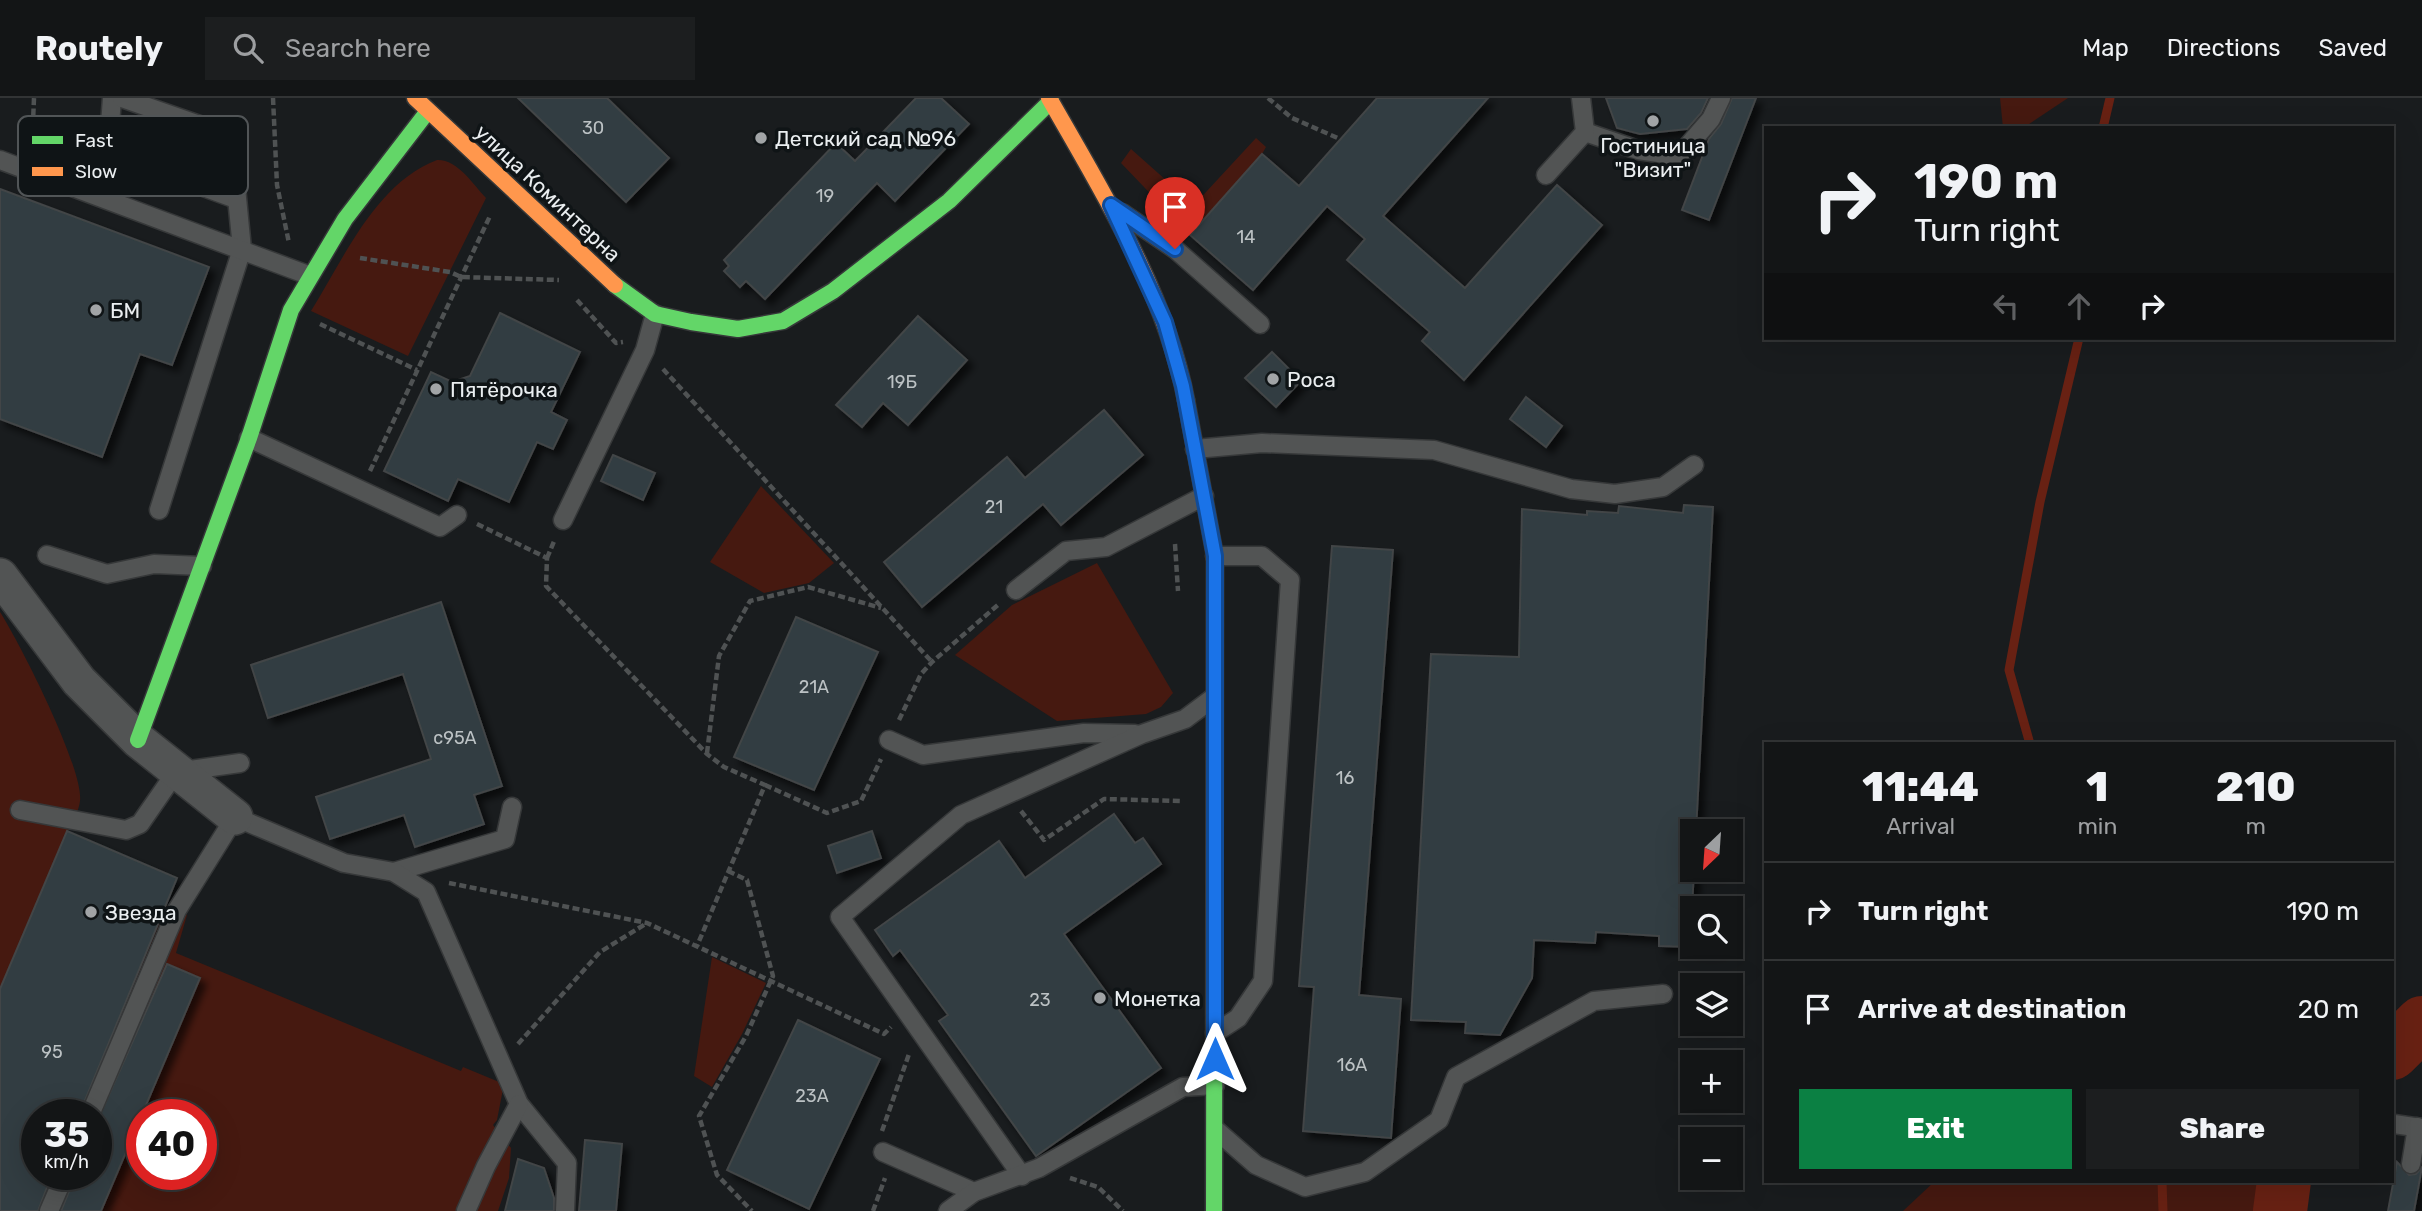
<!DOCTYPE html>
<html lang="en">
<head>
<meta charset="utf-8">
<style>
  body { margin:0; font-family:Rubik,sans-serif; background:#1c1e1f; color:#f1f3f6; height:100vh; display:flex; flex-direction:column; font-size:26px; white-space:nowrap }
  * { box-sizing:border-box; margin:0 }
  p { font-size:23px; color:#9d9fa1 }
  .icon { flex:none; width:38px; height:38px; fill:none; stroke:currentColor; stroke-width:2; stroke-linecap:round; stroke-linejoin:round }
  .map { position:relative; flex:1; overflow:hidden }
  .sheet { position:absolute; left:1764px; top:644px; width:630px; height:441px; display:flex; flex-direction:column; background:#131516; border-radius:0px; box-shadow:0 7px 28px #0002,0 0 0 2px #323435 }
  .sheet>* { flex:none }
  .hud { position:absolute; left:1764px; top:28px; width:630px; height:214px; border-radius:0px; box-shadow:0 7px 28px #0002,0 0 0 2px #323435; background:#131516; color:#f1f3f6; overflow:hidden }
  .needle { width:46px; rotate:205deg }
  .buttons { position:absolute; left:1680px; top:721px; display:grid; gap:14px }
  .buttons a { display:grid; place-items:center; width:63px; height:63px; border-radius:0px; background:#131516; box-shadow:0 7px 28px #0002,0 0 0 2px #323435; font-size:35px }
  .speed { position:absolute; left:21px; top:1001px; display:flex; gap:14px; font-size:35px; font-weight:700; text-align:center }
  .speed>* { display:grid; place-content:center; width:91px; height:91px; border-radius:50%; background:#131516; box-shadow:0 7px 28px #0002,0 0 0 2px #323435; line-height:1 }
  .speed small { font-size:18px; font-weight:400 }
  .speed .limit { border:10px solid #d22; background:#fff; color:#111 }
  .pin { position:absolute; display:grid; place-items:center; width:60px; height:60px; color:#fff; margin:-72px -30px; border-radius:50% 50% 50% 0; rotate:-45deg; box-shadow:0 0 7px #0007 }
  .pin .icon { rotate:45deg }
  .me { position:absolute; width:77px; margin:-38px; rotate:0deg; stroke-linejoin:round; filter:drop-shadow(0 0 5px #0008) }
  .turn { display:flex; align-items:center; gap:24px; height:147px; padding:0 35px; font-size:32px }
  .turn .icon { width:91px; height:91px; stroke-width:2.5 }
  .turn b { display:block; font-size:49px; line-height:60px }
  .lanes { display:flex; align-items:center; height:66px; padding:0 35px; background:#0003; justify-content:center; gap:35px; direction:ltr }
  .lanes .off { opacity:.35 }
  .eta { display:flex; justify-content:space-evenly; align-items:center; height:119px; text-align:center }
  .eta b { font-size:42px; font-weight:800; line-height:49px }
  .button { display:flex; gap:14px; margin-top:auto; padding:14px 35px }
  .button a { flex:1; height:80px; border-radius:0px; background:#0b8043; color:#fff; font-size:28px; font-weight:800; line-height:80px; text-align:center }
  .button a+a { background:#1c1e1f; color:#f1f3f6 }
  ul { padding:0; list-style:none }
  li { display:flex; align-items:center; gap:21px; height:98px; padding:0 35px; border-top:2px solid #323435 }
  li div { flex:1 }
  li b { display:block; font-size:26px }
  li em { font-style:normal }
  header { display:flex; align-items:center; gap:42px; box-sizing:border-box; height:98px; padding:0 35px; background:#131516; border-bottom:2px solid #323435 }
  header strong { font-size:33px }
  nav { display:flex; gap:38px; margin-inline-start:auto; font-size:24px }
  .search { width:490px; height:63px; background:#1c1e1f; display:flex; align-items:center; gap:18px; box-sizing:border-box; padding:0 24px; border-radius:0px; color:#9d9fa1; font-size:26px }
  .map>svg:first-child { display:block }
</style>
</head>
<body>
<header>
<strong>Routely</strong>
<div class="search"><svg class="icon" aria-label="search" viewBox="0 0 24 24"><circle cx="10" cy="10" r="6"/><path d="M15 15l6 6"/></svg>Search here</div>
<nav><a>Map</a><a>Directions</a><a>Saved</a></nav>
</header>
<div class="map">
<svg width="2422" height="1113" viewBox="0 0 2422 1113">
  <defs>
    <filter id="shadow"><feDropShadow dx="6" dy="6" stdDeviation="3.5" flood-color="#0009"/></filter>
  </defs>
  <rect width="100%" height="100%" fill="#191c1e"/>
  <g fill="#461910" fill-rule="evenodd">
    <polygon points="2000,0 2068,0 2023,30 2003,30"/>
    <polygon points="1256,40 1266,49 1262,56 1190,137 1121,65 1131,51 1194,107"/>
    <path d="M437,62c20,-1 36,24 49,38l-78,158 -97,-45c33,-53 65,-128 126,-151z"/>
    <polygon points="761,388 834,465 809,485 764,495 710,464"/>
    <polygon points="1097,465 1173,595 1161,609 1146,616 1057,623 955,557 1012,507"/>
    <path d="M0,514c20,31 84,157 80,189 -1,10 -8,21 -12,30l109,47 -11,27 21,10 -11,38 285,118 2,-4 41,17 -7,36 -4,5 18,23 -2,30 -11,33h-498zM37,1017h59v59h-59zM142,1017h59v59h-59z"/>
    <polygon points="712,859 766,885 742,936 712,989 694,978"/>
    <polygon points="1935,1083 2298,1083 2280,1113 1903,1113"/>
  </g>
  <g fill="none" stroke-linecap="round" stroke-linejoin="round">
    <g stroke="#682113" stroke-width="9">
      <polyline points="2103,30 2110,0"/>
      <polyline points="2030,646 2009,572 2040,404 2079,240"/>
      <polyline points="2162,1083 2163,1113"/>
    </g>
    <g stroke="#682113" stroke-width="54">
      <polyline points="2392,955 2422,925"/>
      <polyline points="2280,1113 2284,1083"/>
    </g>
  </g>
  <g fill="#303e42" stroke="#424546" stroke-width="2" filter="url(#shadow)">
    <polygon points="518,0 607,0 669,60 626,104"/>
    <polygon points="916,0 941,0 969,26 895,103 877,85 765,201 746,183 740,189 724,173 729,168 724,162 836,45 855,63"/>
    <polygon points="1377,0 1488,0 1383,118 1465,190 1557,87 1602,127 1464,282 1422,243 1430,234 1347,162 1365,141 1327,108 1253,192 1190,137 1262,56 1299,88"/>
    <polygon points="1606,0 1708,0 1701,15 1687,31 1640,36 1617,30"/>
    <polygon points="1732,0 1756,0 1709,122 1682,112 1709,41 1721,26"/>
    <polygon points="0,91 209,169 172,267 140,256 102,359 0,321"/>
    <polygon points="500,215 580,254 551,314 567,322 553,351 537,344 509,404 458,381 448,403 384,373 431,274 452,284 470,278"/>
    <polygon points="918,218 967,262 908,327 883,305 862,329 836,307"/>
    <polygon points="1272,254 1301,283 1276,309 1245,280"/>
    <polygon points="1526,299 1562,328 1546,349 1510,321"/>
    <polygon points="1104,312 1143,357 1061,427 1043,406 922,509 884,464 1007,359 1025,380"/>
    <polygon points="613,357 655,375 643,402 601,383"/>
    <polygon points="1684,407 1713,409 1696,733 1692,733 1694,772 1690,849 1659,848 1659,838 1596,834 1595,845 1534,842 1532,880 1500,937 1465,935 1466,924 1411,922 1431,556 1519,559 1522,411 1587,417 1587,413 1618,415 1619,408 1683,415"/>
    <polygon points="1332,448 1393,452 1359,897 1401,901 1391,1040 1303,1033 1314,889 1299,888"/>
    <polygon points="441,504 502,688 474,697 484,726 415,749 404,717 330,741 316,699 431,661 403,576 268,620 251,567"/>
    <polygon points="796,519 878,554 814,692 734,659"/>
    <polygon points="1114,716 1135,745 1143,740 1161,766 1064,836 1161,970 1036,1058 939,923 948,917 900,852 893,858 875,832 999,743 1025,780"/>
    <polygon points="67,733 177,780 79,1017 37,1017 37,1076 52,1076 38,1113 0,1113 0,891"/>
    <polygon points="872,733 881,760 837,775 828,748"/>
    <polygon points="167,866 200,880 101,1113 61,1113 76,1076 96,1076 96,1026"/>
    <polygon points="798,922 880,961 809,1111 727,1072"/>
    <polygon points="585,1042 622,1046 616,1113 579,1113"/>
    <polygon points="518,1061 544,1070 554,1100 554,1113 505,1113"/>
    <polygon points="2397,1064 2409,1077 2416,1076 2422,1069 2414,1113 2388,1113"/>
  </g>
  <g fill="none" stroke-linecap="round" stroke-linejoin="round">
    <defs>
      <g id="lane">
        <polyline points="112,0 108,54 236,101"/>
        <polyline points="122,0 231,38 242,151 159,412"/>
        <polyline points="1585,34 1638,52 1679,58 1711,21 1721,0"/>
        <polyline points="0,62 308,177"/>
        <polyline points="1546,77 1585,34 1581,0"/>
        <polyline points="1122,115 1175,151 1260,226"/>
        <polyline points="249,340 440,429 457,417"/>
        <polyline points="1195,351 1262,345 1434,352 1571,391 1615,396 1663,389 1694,367"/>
        <polyline points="563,422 645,252 655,216"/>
        <polyline points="47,457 107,476 154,466 202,468"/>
        <polyline points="1016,492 1066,453 1106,449 1204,398"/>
        <polyline points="889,642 923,657 1084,635 1135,636"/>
        <polyline points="20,712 126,732 140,726 176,674 240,665"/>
        <polyline points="394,774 505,741 512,709"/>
        <polyline points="1215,935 1238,920 1263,883 1290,482 1262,458 1215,458"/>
        <polyline points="90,1017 177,812 235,719 344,765 394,774 426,794 519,1006 567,1065 565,1113"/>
        <polyline points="2394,1026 2422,1030"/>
        <polyline points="1216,1032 1256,1067 1305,1089 1365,1074 1439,1022 1456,979 1594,903 1663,896"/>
        <polyline points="883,1054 974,1094"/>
        <polyline points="2411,1066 2417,1029"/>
        <polyline points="1022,1078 840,819 961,717 1142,636 1185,621 1213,600"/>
        <polyline points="49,1113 65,1076"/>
        <polyline points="466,1113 486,1068 519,1006"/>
        <polyline points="948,1113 974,1094 1039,1070 1183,989 1215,987"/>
      </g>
      <polyline id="street" points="0,478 79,583 138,642 235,719"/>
      <g id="fast">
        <polyline points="615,187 655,216 691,224 738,231 783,223 833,193 949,103 1051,3"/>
        <polyline points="1186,302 1215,458 1214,1113"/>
        <polyline points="138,642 249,340 291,212 345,121 428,13"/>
      </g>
      <g id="slow">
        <polyline points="415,0 615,187"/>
        <path d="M1049,0c54,95 116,193 137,302"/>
      </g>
    </defs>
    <use href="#lane" stroke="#363839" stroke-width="21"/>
    <use href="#street" stroke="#363839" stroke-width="38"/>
    <use href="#fast" stroke="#363839" stroke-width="19"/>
    <use href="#slow" stroke="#363839" stroke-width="19"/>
    <g stroke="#4f5253" stroke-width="4.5" stroke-dasharray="7 3.5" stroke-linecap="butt">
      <polyline points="273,0 277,87 289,145"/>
      <polyline points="1268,0 1292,20 1340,41"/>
      <polyline points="32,49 34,0"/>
      <polyline points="360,160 450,174 461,179 559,182"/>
      <polyline points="577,202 616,245 623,244"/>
      <polyline points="320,226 417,272"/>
      <polyline points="663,271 932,564"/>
      <polyline points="370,373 490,118"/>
      <polyline points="477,426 547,460 546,488 707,656 724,669 765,687 697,848"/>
      <polyline points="1175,446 1178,493"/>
      <polyline points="547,460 555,441"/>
      <polyline points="899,622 921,576 932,564 999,506"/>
      <polyline points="707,655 719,558 750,503 808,489 881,510"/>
      <polyline points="765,687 827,715 861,703 881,661"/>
      <polyline points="1021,713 1044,742 1104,701 1181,703"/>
      <polyline points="728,773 747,782 773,878 746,938 699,1018 717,1077 752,1113"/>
      <polyline points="449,785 647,825 884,936 891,929"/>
      <polyline points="518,946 600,854 647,825"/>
      <polyline points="882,1033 909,956"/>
      <polyline points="1070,1080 1098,1089 1123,1113"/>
      <polyline points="873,1113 885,1080"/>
    </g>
    <use href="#lane" stroke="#525454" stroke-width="18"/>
    <use href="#street" stroke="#525454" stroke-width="35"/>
    <use href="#fast" stroke="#63d668" stroke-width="16"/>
    <use href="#slow" stroke="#ff974d" stroke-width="16"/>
  </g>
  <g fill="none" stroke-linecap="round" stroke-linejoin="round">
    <defs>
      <polyline id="route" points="1175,151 1111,107 1165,224 1183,288 1215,458 1215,961"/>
    </defs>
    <use href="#route" stroke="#114b97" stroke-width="18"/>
    <use href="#route" stroke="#1a73e8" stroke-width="12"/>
  </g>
  <g fill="#a1a4a6" stroke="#0f1416" stroke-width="2.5">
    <circle cx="1653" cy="23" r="7"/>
    <circle cx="761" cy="40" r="7"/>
    <circle cx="96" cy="212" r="7"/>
    <circle cx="1273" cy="281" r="7"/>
    <circle cx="436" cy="291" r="7"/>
    <circle cx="91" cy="814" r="7"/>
    <circle cx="1100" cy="900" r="7"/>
  </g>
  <g text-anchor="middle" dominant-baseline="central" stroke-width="7" stroke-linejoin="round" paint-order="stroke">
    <g font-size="18" fill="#bcc2c4">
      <text x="593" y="30">30</text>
      <text x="825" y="98">19</text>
      <text x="1246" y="139">14</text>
      <text x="902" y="284">19Б</text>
      <text x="994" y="409">21</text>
      <text x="814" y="589">21А</text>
      <text x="455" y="640">с95А</text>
      <text x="1345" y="680">16</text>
      <text x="1040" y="902">23</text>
      <text x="52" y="954">95</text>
      <text x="1352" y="967">16А</text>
      <text x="812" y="998">23А</text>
    </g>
    <g font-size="21" fill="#eaeef0" stroke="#0f1416" text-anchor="start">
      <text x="775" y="40">Детский сад №96</text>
      <text x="1653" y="47" text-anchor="middle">Гостиница<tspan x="1653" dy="24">"Визит"</tspan></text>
      <text x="110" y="212">БМ</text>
      <text x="1287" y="281">Роса</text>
      <text x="450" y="291">Пятёрочка</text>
      <text x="105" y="814">Звезда</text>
      <text x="1114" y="900">Монетка</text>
    </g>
    <g font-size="21" fill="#eaeef0" stroke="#0f1416">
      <text transform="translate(548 95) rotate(43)">улица Коминтерна</text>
    </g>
  </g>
  <rect x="18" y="18" width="230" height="80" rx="10" fill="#0f1416" stroke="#515557" stroke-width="2"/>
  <rect x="32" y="38" width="31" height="8" fill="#63d668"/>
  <rect x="32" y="69" width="31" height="9" fill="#ff974d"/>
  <g font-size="19" fill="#eaeef0">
    <text x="75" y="49">Fast</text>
    <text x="75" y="80">Slow</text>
  </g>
</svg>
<div class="buttons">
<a><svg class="needle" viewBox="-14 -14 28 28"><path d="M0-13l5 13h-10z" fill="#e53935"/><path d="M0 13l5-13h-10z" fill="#9d9fa1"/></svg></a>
<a><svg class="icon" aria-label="search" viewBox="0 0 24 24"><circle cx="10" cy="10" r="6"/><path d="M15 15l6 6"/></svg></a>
<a><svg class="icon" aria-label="layers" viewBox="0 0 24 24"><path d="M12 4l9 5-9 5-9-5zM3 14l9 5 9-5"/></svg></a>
<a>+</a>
<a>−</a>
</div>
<div class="speed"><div>35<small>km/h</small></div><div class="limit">40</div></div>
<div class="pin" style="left:1175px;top:151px;background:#d93025"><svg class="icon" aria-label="arrive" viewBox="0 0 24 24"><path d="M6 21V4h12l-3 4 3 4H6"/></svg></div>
<svg class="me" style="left:1215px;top:961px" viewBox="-20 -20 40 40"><path d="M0-17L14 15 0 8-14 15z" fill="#1a73e8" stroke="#fff" stroke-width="4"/></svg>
<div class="hud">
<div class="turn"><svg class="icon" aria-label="right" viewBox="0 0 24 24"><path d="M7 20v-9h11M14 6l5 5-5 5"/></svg><div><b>190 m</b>Turn right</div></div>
<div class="lanes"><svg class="icon off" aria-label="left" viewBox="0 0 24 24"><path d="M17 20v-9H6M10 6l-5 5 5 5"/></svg><svg class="icon off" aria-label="ahead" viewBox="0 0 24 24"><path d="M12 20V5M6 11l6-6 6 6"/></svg><svg class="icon" aria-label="right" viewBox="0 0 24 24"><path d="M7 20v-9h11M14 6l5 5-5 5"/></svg></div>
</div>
<section class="sheet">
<div class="eta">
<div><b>11:44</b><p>Arrival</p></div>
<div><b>1</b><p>min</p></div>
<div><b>210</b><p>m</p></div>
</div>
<ul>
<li><svg class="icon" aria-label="right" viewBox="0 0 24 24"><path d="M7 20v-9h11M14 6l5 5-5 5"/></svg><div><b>Turn right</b></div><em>190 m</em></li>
<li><svg class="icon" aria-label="arrive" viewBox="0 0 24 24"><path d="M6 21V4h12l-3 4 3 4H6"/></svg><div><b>Arrive at destination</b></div><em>20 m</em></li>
</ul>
<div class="button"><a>Exit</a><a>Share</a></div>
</section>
</div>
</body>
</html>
